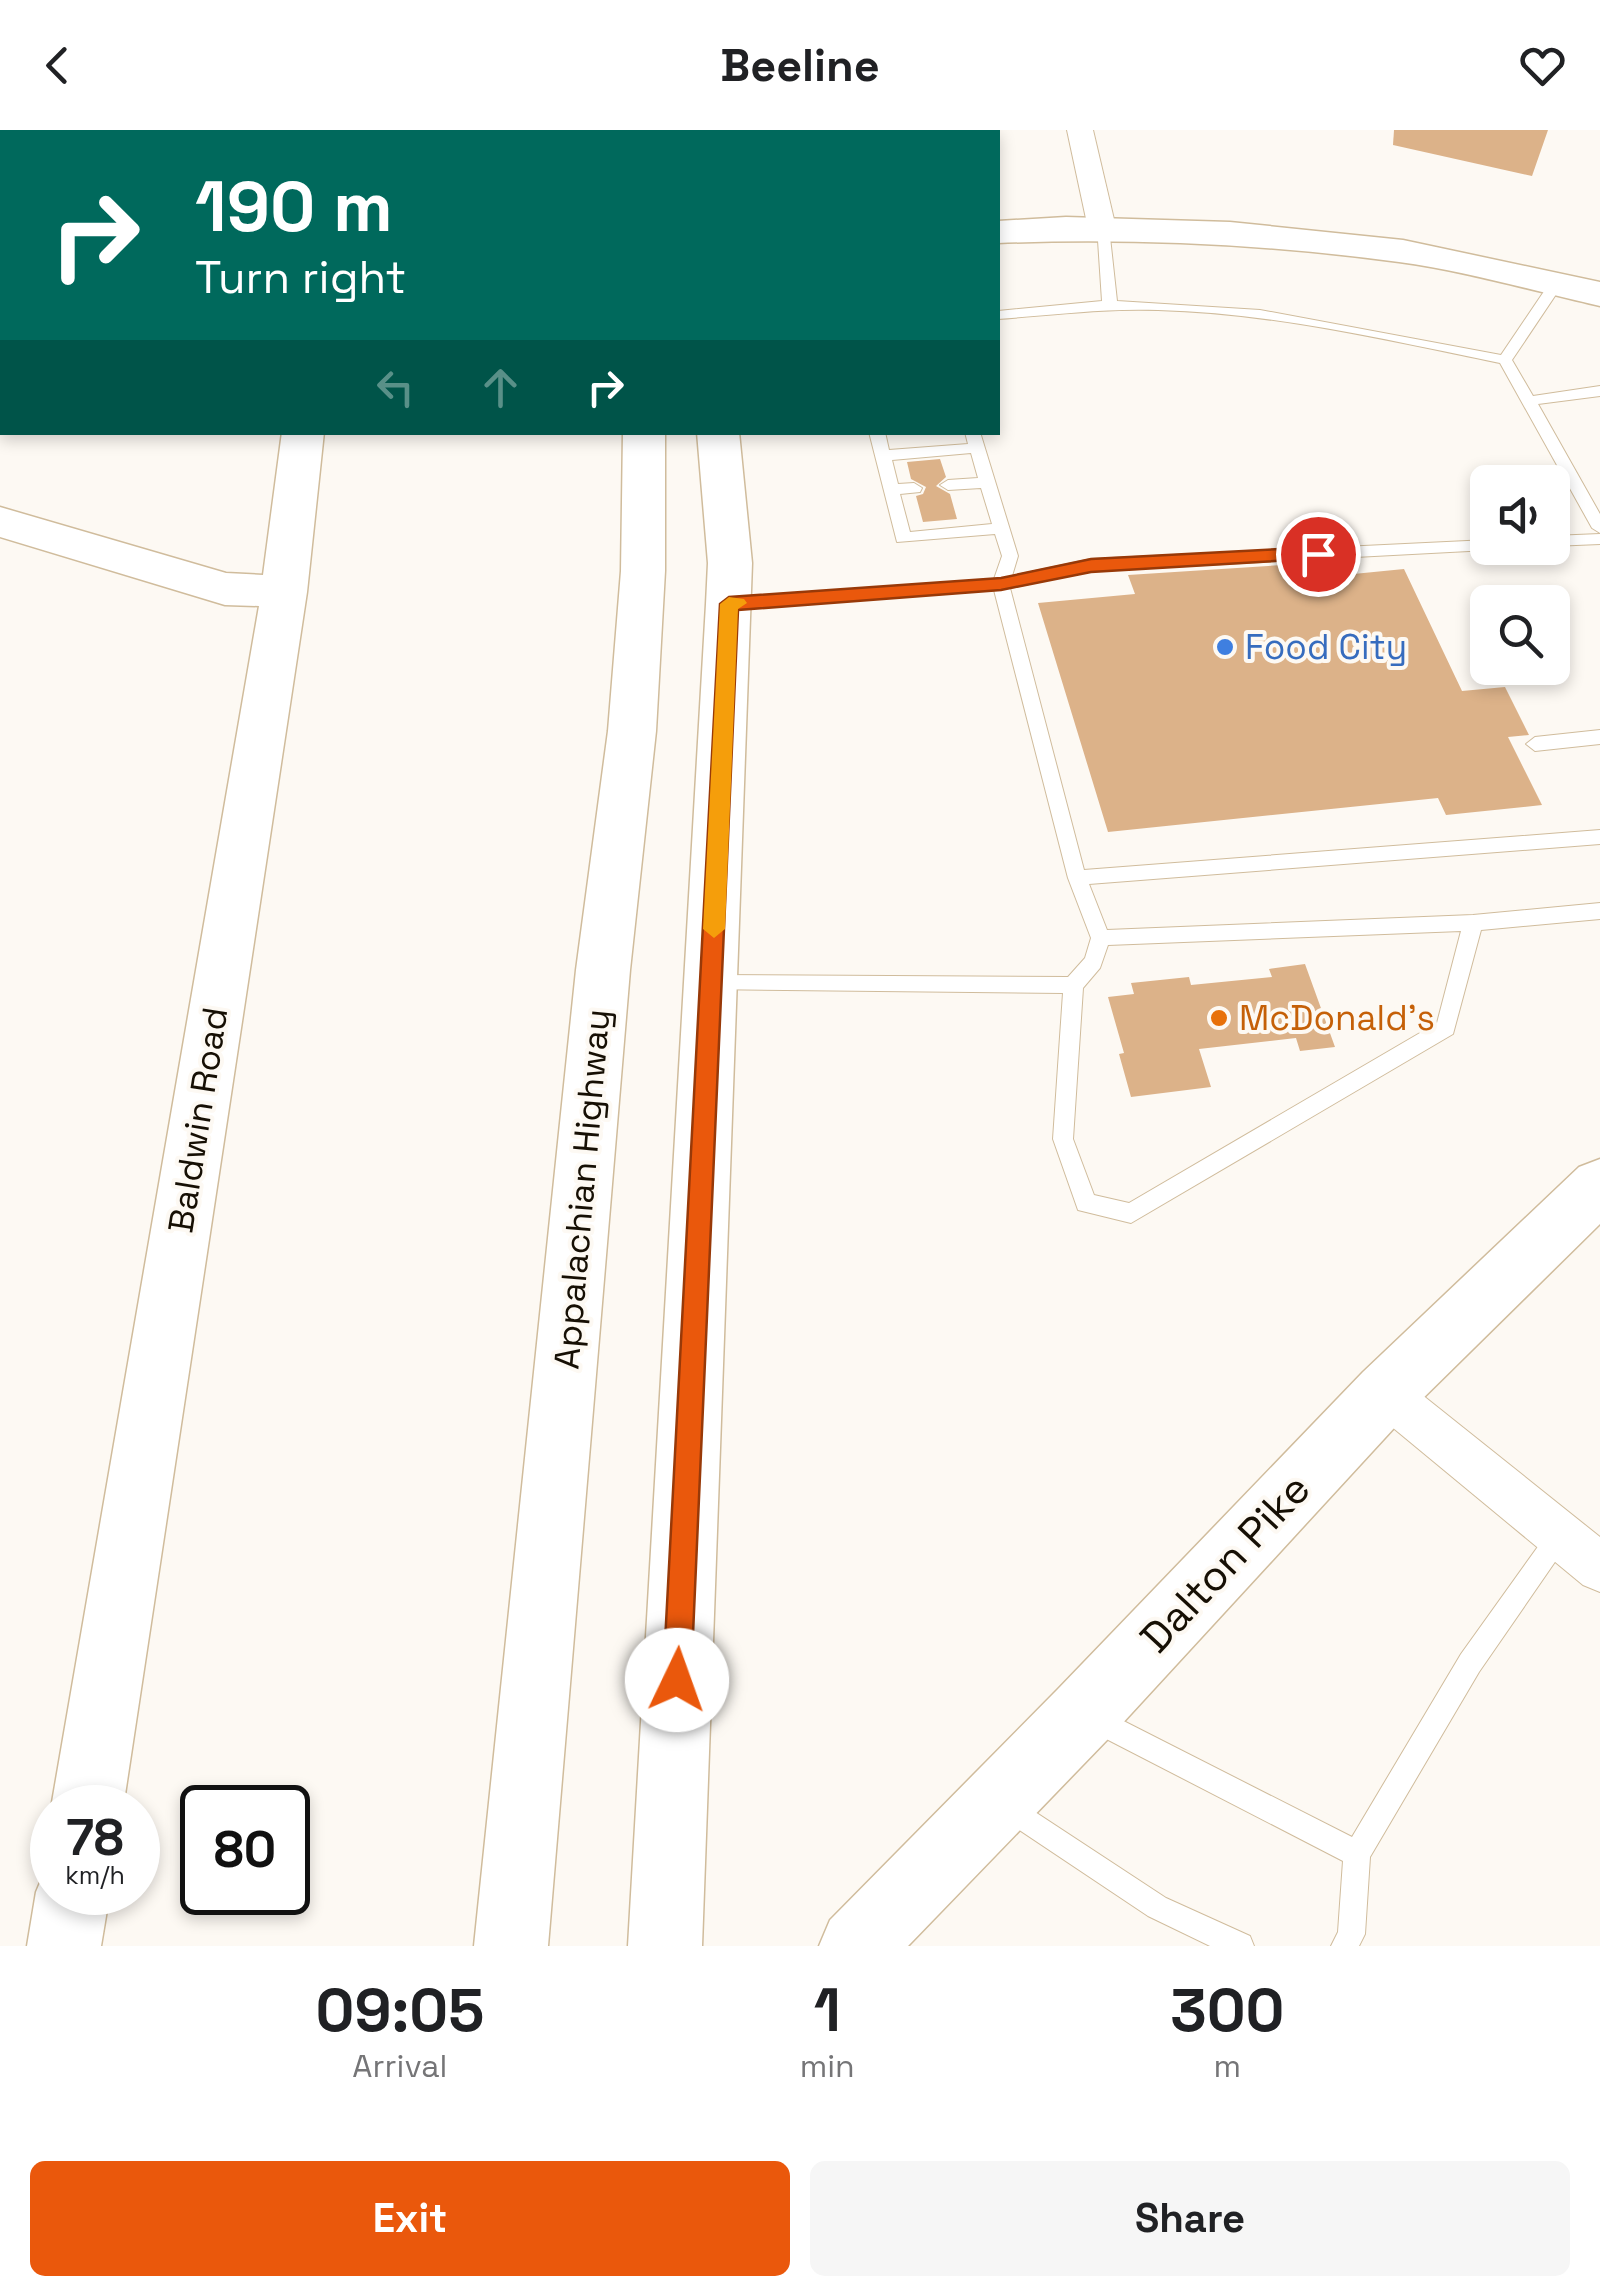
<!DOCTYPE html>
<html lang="en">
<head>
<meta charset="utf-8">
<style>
  body { margin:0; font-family:"Space Grotesk",sans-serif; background:#f6f6f6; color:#202124; height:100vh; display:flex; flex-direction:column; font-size:38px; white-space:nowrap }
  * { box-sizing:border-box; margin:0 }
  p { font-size:32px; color:#757577 }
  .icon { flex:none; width:55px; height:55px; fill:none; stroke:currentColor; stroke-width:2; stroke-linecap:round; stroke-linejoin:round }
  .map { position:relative; height:1816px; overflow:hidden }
  .drawer { display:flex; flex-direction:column; background:#fff; flex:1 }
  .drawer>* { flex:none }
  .top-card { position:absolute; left:0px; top:0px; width:1000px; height:305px; box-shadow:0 5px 15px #0003; background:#00695c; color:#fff; overflow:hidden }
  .controls { position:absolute; left:1470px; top:335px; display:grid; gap:20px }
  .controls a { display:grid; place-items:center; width:100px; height:100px; border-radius:15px; background:#fff; box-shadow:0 5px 15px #0003; font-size:50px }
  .speed { position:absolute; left:30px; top:1655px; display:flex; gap:20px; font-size:50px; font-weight:700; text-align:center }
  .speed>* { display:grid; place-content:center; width:130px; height:130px; border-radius:50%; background:#fff; box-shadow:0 5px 15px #0003; line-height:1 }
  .speed small { font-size:25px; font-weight:400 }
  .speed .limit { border:5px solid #111; border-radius:15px; background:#fff; color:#111 }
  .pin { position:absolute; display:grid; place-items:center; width:85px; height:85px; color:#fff; margin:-42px; border:5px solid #fff; border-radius:50%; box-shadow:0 2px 10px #0007 }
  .me { position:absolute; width:110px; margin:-55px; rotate:3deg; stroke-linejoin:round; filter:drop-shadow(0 0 8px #0008) }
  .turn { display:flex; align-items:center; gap:35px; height:210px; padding:0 30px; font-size:45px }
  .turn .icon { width:130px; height:130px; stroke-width:2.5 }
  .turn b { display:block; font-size:70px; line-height:85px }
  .lanes { display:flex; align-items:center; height:95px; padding:0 30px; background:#0003; justify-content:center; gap:50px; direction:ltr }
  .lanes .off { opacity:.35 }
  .eta { display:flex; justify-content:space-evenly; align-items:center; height:170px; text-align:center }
  .eta b { font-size:60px; font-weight:700; line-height:70px }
  .button { display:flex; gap:20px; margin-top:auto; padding:20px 30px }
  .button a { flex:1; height:115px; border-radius:15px; background:#ea580c; color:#fff; font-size:40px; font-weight:700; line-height:115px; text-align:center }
  .button a+a { background:#f6f6f6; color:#202124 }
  header { display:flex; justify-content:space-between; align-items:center; height:130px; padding:0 30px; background:#fff; font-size:45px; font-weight:700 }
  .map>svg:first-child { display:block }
</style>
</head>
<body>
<header><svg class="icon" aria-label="back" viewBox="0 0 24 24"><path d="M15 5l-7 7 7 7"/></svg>Beeline<svg class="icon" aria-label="heart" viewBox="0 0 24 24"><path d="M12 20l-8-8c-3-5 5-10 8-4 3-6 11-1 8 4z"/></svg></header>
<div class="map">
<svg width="1600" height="1816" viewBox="0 0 1600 1816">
  <rect width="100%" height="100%" fill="#fdf9f3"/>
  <g fill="#dcb289">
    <polygon points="1394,0 1548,0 1532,46 1393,15"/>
    <polygon points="940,329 946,347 936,356 950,364 957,389 923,392 916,366 923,364 926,357 911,349 907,332"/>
    <polygon points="1297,434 1303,449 1404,439 1462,561 1505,557 1529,605 1508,607 1542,675 1446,685 1438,668 1108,702 1038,473 1135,464 1128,445"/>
    <polygon points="1305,834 1335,917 1300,921 1296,908 1199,919 1211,957 1131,967 1119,924 1124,923 1108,867 1134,864 1131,853 1189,847 1191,855 1272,847 1269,839"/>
  </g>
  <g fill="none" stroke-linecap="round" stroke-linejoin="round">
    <defs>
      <g id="lane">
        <path d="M1097,95l12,3 8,73 143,9 241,45 50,-74h10l2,3 -51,76 21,36 67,-10v10l-62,8 62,110v19l-8,-5 -92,-165c-113,-23 -227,-50 -342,-53 -54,-2 -106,5 -160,9v-8l104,-10z"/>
        <path d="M869,302h16l4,18 79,-6 -3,-12h15l38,124 -6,20 79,-17 397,-19v8h7l-7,2 -397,21 -81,17 74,282 516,-40v14l-511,40 18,46 366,-15 127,-12v16l-119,11 -28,104 -322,189 -53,-13 -25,-71 10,-146 -358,-4 -3,-6 3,-6 7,-2 356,2 17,-19 6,-20 -23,-60 -74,-288 -265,20 -8,-6 8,-6 265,-19 8,-23 -7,-22 -98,8zM971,323l7,25 -30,2 -8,5 8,5 33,-2 11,36 -82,8 -10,-38 20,-2 2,-4 -8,-5 -16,1 -6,-24zM1461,801l-24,92 -308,180 -35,-8 -21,-56 10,-151 17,-20 8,-23z"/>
        <polygon points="1600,404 1600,414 1552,416 1552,406"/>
        <polygon points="1600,600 1600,614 1535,621 1526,614 1535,607"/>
        <polygon points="1560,1393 1568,1397 1572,1405 1568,1413 1479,1542 1370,1727 1365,1804 1359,1816 1331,1816 1338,1802 1343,1731 1085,1598 1081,1589 1085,1580 1094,1576 1352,1707 1461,1524 1552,1397"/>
        <polygon points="1006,1663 1166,1768 1250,1806 1254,1816 1210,1816 1148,1786 997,1685 993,1676 997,1667"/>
      </g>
      <g id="street">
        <polygon points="1067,0 1093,0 1116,98 1112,104 1102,106 1088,98"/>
        <polygon points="1385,1241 1401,1248 1600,1407 1600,1462 1583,1455 1369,1278 1362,1263 1369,1248"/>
      </g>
      <g id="secondary">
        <polygon points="300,0 336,0 336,2 301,2"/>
        <polygon points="282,302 324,302 307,462 123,1678 52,1678 52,1681 51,1678 259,476 225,475 0,407 0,377 226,443 263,445"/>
        <polygon points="1600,1029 1600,1094 1407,1284 1108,1609 908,1816 819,1816 830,1790 1058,1559 1363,1242 1579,1037"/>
        <polygon points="52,1734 52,1762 110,1762 101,1816 27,1816 36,1762 47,1736"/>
      </g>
      <path id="primary" d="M1066,87l164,5 173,18 197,42v24c-66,-15 -134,-35 -201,-44 -133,-18 -267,-24 -401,-19v-22z"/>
      <g id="highway">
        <polygon points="576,0 612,0 613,2 578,2"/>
        <polygon points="640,0 676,0 677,2 642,2"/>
        <polygon points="623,302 665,302 665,441 656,601 630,840 548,1816 474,1816 576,840 608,601 621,441"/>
        <polygon points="697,302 739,302 752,433 702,1816 628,1816 706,474 708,433"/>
      </g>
    </defs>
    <use href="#lane" stroke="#d0bc9c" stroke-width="2"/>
    <use href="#street" stroke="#d0bc9c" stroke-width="2"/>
    <use href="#secondary" stroke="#d0bc9c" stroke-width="3"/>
    <use href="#primary" stroke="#d0bc9c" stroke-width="3"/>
    <use href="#highway" stroke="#d0bc9c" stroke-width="3"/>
    <use href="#lane" fill="#fff" fill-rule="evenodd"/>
    <use href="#street" fill="#fff" fill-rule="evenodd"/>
    <use href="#secondary" fill="#fff" fill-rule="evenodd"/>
    <use href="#primary" fill="#fff" fill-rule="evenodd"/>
    <use href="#highway" fill="#fff" fill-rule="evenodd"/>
  </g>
  <polygon fill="#ea580c" stroke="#983908" stroke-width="2.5" points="1318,417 1325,419 1325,428 1091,442 1001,460 738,480 691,1550 687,1561 677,1565 667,1561 663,1550 720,474 729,467 1001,448 1091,429"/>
  <polygon fill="#f59e0b" points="729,467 744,469 747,473 738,479 725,799 714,808 703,799 720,474"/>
  <circle fill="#3f7fe0" stroke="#fdf9f3" stroke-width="4" cx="1225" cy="517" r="10"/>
  <circle fill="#e8710a" stroke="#fdf9f3" stroke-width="4" cx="1219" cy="888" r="10"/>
  <g text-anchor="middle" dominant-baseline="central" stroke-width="8" stroke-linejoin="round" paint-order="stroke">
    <g font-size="35" fill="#366cbe" stroke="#fdf9f3" text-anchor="start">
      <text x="1245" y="517">Food City</text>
    </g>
    <g font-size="35" fill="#c56008" stroke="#fdf9f3" text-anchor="start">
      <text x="1239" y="888">McDonald's</text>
    </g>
    <g font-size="35" fill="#160f04" stroke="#fdf9f3">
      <text transform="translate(198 990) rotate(-81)">Baldwin Road</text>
      <text transform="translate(582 1059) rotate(-85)">Appalachian Highway</text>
    </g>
    <g font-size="42" fill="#160f04" stroke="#fdf9f3">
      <text transform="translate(1225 1433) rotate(-47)">Dalton Pike</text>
    </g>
  </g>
</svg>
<div class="controls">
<a><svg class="icon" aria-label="sound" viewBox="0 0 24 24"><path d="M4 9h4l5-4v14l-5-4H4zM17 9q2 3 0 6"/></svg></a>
<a><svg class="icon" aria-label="search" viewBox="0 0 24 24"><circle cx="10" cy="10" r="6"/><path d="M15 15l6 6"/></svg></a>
</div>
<div class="speed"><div>78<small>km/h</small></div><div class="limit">80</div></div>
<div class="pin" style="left:1318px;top:424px;background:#d93025"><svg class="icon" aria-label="arrive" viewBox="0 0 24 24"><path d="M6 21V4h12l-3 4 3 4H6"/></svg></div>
<svg class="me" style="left:677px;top:1550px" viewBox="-20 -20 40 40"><circle r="19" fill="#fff"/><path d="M0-13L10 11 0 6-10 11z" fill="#ea580c"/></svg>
<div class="top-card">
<div class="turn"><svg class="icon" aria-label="right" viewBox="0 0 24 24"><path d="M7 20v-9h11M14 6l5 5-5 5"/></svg><div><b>190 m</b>Turn right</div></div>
<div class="lanes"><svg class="icon off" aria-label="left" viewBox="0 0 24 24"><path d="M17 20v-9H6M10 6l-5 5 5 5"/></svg><svg class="icon off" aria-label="ahead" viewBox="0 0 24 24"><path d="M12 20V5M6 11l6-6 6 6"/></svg><svg class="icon" aria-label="right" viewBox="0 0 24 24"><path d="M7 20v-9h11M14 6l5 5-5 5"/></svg></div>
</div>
</div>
<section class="drawer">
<div class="eta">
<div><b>09:05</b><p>Arrival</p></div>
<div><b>1</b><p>min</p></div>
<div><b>300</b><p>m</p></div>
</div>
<div class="button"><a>Exit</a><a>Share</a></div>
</section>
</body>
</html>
